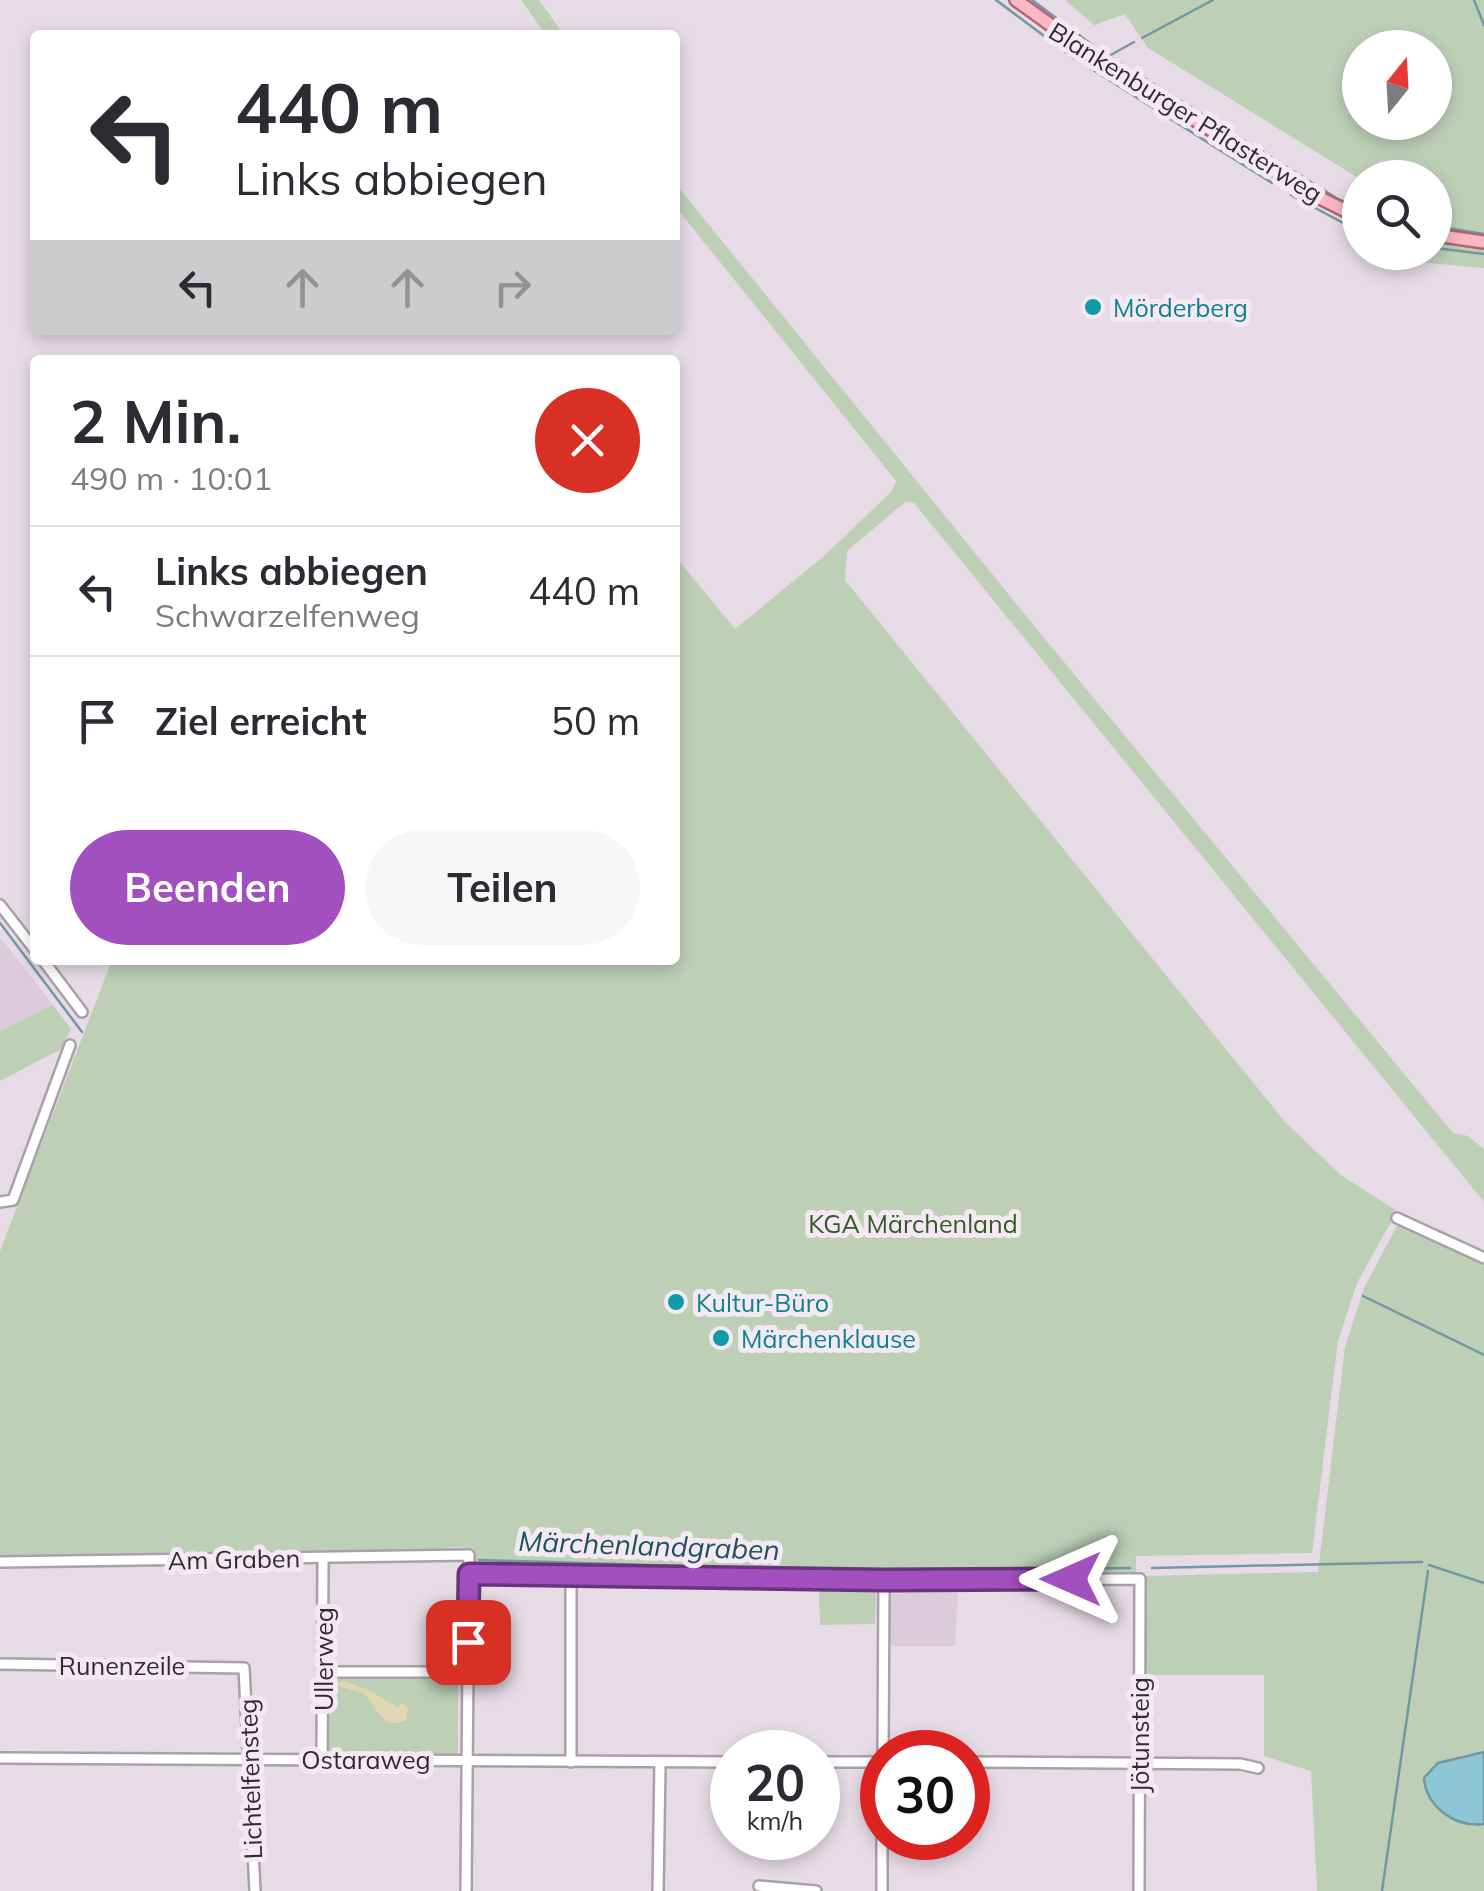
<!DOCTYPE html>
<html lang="de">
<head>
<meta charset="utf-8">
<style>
  body { margin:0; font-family:Mulish,sans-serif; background:#f7f7f7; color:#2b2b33; height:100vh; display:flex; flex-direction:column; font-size:38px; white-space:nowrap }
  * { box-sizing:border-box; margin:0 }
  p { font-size:32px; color:#7c7c81 }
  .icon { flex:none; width:55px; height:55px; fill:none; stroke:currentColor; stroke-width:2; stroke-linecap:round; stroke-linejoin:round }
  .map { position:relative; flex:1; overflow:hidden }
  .drawer { position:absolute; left:30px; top:355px; width:650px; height:610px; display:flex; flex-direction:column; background:#fff; border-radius:10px; box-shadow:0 5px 15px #0003 }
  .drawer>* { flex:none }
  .guide { position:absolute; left:30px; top:30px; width:650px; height:305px; border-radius:10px; box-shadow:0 5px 15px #0003; background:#fff; color:#2b2b33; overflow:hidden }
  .needle { width:65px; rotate:18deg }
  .buttons { position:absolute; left:1342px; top:30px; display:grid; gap:20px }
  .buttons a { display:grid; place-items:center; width:110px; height:110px; border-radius:50%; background:#fff; box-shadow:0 5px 15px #0003; font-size:50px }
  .speed { position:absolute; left:710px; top:1730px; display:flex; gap:20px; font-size:50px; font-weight:700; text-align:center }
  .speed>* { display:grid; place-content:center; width:130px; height:130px; border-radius:50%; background:#fff; box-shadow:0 5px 15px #0003; line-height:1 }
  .speed small { font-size:25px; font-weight:400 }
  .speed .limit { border:15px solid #d22; background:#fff; color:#111 }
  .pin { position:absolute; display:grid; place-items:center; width:85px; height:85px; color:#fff; margin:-42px; border-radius:20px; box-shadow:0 5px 15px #0006 }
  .me { position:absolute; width:110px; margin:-55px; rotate:270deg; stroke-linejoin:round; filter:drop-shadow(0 0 8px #0008) }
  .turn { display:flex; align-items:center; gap:35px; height:210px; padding:0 40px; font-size:45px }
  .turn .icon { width:130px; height:130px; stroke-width:2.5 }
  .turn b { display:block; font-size:70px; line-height:85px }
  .lanes { display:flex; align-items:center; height:95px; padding:0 40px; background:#0003; justify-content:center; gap:50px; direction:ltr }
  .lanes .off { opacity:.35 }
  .round { display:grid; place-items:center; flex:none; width:105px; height:105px; border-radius:52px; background:#f7f7f7 }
  .overview { display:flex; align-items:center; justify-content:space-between; height:170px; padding:0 40px }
  h1 { font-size:60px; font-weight:700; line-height:75px }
  .action { display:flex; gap:20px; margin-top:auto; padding:20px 40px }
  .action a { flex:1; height:115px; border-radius:60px; background:#a250c0; color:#fff; font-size:40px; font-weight:700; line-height:115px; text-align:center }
  .action a+a { background:#f7f7f7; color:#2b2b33 }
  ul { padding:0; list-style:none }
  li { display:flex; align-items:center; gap:30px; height:130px; padding:0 40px; border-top:2px solid #e1e1e2 }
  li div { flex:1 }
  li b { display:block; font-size:38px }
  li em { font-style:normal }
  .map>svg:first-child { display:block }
</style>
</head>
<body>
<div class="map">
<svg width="1484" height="1891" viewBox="0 0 1484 1891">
  <rect width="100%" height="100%" fill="#e7dbe6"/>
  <g fill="#dcccda">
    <polygon points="0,937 53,1005 0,1031"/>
    <polygon points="958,1590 955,1646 888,1646 888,1591"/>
  </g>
  <g fill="#bdd0b6" fill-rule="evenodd">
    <polygon points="521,0 539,0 564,35 546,35"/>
    <path d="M1065,0h419v268l-123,-11v-4l74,-1v-74l-75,1 -212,-131 -23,-34 -31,11zM1360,48h75v74h-75z"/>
    <polygon points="675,183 1040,633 1453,1133 1468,1136 1484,1149 1484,1202 914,503 905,502 847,551 845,580 1286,1123 1341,1175 1397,1211 1357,1283 1338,1341 1312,1553 1136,1556 1136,1573 887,1577 473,1571 473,1548 449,1547 442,1552 0,1558 0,1251 112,960 675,960 675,556 735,629 824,556 891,492 896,481 675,206"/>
    <polygon points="53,1005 71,1029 61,1049 0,1081 0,1031"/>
    <polygon points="1398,1224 1484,1263 1484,1752 1463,1755 1469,1826 1484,1824 1484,1891 1317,1891 1311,1771 1264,1756 1264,1675 1142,1675 1144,1576 1318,1572 1345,1347 1364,1288"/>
    <polygon points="819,1591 876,1592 875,1624 820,1625"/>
    <polygon points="336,1675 458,1677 458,1752 455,1755 332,1754 325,1748 326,1684"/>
  </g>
  <path fill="#e0d6b1" d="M344,1681l25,9 28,17 6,-4 5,4 -2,13c-24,12 -29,-14 -43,-27l-23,-6 -3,-4z"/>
  <path fill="#8dc6d5" stroke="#7198a3" stroke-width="2.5" d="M1484,1752v72c-28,4 -58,-17 -60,-46l14,-15z"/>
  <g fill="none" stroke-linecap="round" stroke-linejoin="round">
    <g stroke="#7198a3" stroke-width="2.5">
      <polyline points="996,0 1075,59"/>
      <polyline points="1032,0 1095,47"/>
      <polyline points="1474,0 1484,25"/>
      <polyline points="1142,38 1213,0"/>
      <polyline points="1134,42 1109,56 1338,199 1360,208"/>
      <polyline points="1090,68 1272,183"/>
      <polyline points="1291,195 1360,232"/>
      <polyline points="1435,226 1484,234"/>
      <polyline points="1435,248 1484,254"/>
      <polyline points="0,923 82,1032"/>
      <polyline points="1363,1296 1484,1355"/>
      <polyline points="479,1560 877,1572"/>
      <polyline points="1429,1565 1484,1583"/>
      <polyline points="1152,1568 1422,1562"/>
      <polyline points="890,1572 1130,1568"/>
      <polyline points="1382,1891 1428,1571"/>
    </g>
    <defs>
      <g id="minor">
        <polyline points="0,905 35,950"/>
        <polyline points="43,960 82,1012"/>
        <polyline points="0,1202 13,1200 70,1045"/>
        <polyline points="1397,1218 1484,1258"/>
        <polyline points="0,1562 469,1555 466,1891"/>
        <polyline points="469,1574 884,1580 1140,1579 1139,1891"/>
        <polyline points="0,1664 244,1668 255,1891"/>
        <polyline points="323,1672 469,1672"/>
        <polyline points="883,1752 884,1580"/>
        <polyline points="0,1758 732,1762"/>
        <polyline points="322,1759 323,1558"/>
        <polyline points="571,1762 571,1577"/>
        <polyline points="818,1762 882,1762"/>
        <polyline points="968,1762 1240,1764 1258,1768"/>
        <polyline points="759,1886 816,1891"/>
        <polyline points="658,1891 660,1762"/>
        <polyline points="882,1891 882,1836"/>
      </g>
      <g id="major">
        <polyline points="1016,0 1091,54 1314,195 1360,218"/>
        <polyline points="1435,235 1484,242"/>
      </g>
    </defs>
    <use href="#minor" stroke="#aba0a9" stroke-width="14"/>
    <use href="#major" stroke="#b06675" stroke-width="16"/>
    <use href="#minor" stroke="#fff" stroke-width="9"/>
    <use href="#major" stroke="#fab6c3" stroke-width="11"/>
  </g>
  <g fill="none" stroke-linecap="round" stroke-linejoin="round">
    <defs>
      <polyline id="route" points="468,1642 469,1574 884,1580 1071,1579"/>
    </defs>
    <use href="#route" stroke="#69347d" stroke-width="25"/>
    <use href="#route" stroke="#a250c0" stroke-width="18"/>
  </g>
  <g fill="#0f9aa8" stroke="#f4e9f3" stroke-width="4">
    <circle cx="1093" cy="307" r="10"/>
    <circle cx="676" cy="1302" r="10"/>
    <circle cx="721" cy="1338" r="10"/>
  </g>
  <g text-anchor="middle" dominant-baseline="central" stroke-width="10" stroke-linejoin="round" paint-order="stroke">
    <g font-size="25" fill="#2f2b2e" stroke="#f4e9f3">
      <text transform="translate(1186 112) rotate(32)">Blankenburger Pflasterweg</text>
      <text transform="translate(234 1559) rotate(-1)">Am Graben</text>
      <text transform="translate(323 1659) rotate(-90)">Ullerweg</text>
      <text x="122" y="1665">Runenzeile</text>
      <text transform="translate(1139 1735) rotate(-90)">Jötunsteig</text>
      <text x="366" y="1759">Ostaraweg</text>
      <text transform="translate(250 1779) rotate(-92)">Lichtelfensteg</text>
    </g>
    <g font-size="25" fill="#0d838f" stroke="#f4e9f3" text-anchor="start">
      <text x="1113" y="307">Mörderberg</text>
      <text x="696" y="1302">Kultur-Büro</text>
      <text x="741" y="1338">Märchenklause</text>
    </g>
    <g font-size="25" fill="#335924" stroke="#f4e9f3">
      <text x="913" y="1223">KGA Märchenland</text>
    </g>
    <g font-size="28" font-style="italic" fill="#1f515c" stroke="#f4e9f3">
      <text transform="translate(649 1545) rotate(2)">Märchenlandgraben</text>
    </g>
  </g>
</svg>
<div class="buttons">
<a><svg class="needle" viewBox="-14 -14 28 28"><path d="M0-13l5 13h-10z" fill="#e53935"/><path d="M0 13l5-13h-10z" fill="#7c7c81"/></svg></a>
<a><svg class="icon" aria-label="search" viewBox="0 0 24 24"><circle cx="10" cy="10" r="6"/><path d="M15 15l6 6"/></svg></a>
</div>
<div class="speed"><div>20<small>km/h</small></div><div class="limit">30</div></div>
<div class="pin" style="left:468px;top:1642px;background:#d93025"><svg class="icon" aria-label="arrive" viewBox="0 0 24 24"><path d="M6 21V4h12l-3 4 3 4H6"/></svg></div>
<svg class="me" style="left:1071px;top:1579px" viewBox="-20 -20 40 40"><path d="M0-17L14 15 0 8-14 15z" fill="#a250c0" stroke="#fff" stroke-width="4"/></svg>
<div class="guide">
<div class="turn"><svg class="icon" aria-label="left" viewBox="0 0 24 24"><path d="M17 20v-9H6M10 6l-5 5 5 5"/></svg><div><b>440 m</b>Links abbiegen</div></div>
<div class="lanes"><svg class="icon" aria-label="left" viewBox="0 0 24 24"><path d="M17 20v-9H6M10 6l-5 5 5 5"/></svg><svg class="icon off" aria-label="ahead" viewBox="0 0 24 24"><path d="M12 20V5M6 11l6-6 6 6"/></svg><svg class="icon off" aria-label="ahead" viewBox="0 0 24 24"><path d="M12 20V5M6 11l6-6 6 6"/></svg><svg class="icon off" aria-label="right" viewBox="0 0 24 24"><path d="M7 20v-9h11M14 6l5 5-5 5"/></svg></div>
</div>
<section class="drawer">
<div class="overview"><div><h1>2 Min.</h1><p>490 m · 10:01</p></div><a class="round" style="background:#d93025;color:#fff"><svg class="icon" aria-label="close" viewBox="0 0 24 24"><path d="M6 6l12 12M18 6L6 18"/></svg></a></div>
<ul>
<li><svg class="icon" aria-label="left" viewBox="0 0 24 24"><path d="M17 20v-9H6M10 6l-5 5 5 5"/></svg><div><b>Links abbiegen</b><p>Schwarzelfenweg</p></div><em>440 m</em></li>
<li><svg class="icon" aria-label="arrive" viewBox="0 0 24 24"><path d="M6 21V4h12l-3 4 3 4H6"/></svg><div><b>Ziel erreicht</b></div><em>50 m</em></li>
</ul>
<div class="action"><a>Beenden</a><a>Teilen</a></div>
</section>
</div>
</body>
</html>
